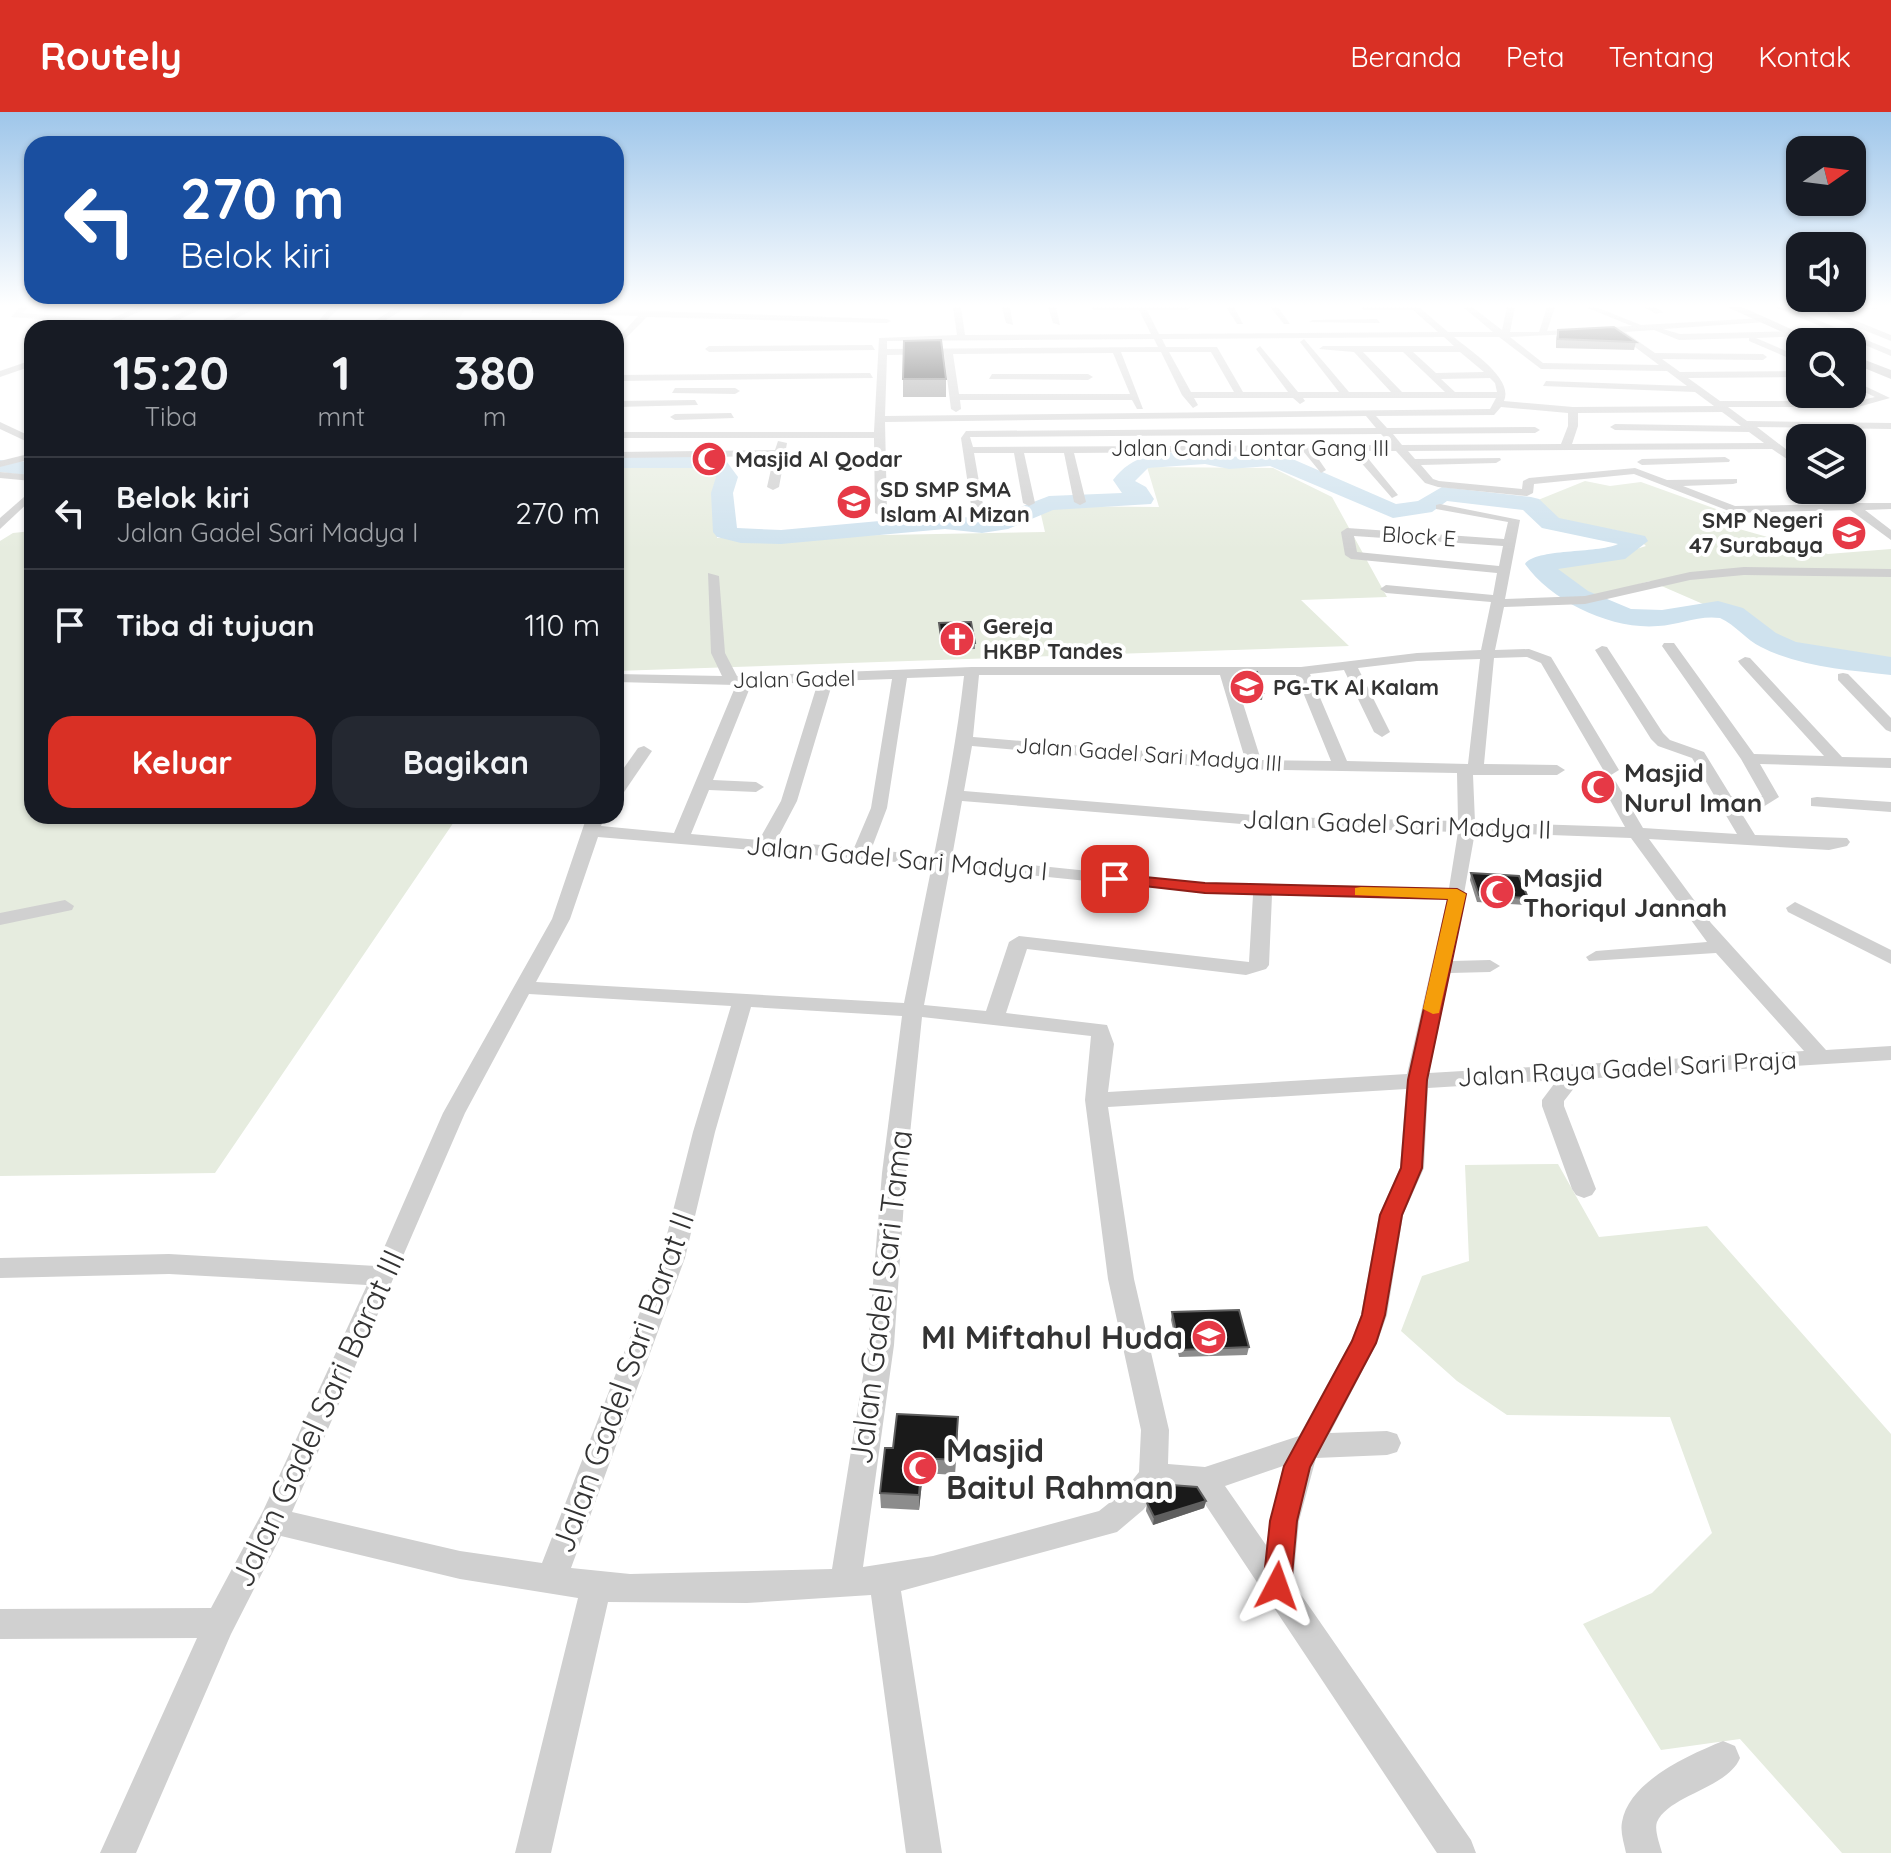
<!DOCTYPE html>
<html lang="id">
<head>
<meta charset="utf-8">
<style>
  body { margin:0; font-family:Quicksand,sans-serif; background:#242831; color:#f1f3f6; height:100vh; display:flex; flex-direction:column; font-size:30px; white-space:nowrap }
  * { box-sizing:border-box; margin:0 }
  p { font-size:26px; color:#9ea1a6 }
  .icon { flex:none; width:44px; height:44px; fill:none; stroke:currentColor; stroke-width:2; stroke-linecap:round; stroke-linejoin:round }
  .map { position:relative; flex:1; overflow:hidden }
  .sheet { position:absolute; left:24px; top:208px; width:600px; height:504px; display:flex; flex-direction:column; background:#171b24; border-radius:24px; box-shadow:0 2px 6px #0004 }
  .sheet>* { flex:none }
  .guide { position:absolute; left:24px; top:24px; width:600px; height:168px; border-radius:24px; box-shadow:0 2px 6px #0004; background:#1a4fa0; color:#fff; overflow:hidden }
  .needle { width:52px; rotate:76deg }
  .tools { position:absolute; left:1786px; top:24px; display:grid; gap:16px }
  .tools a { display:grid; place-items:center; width:80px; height:80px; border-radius:16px; background:#171b24; box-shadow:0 2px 6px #0004; font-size:40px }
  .pin { position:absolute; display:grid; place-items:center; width:68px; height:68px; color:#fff; margin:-34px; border-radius:16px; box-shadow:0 4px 12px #0006 }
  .me { position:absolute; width:88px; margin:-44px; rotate:4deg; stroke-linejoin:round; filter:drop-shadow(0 0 6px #0008) }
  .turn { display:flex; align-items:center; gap:28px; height:168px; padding:0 24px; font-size:36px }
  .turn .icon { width:104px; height:104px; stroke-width:2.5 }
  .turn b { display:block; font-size:56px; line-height:68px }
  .eta { display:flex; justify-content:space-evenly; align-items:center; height:136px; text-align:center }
  .eta b { font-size:48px; font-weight:700; line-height:56px }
  .action { display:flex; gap:16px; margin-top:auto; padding:16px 24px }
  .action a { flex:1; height:92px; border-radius:24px; background:#d93025; color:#fff; font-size:32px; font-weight:700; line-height:92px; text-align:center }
  .action a+a { background:#242831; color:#f1f3f6 }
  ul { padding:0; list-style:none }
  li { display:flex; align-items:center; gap:24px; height:112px; padding:0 24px; border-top:2px solid #363941 }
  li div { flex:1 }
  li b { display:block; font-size:30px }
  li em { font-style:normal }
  header { display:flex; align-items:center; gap:48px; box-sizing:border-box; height:112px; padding:0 40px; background:#d93025; color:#fff }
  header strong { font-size:38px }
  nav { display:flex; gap:44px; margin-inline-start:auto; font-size:28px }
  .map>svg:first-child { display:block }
</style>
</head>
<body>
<header>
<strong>Routely</strong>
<nav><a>Beranda</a><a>Peta</a><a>Tentang</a><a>Kontak</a></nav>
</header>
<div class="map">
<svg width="1891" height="1741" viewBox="0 0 1891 1741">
  <rect width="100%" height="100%" fill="#fff"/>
  <g fill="#e6ecdf">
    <polygon points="437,195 466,195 454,216 403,216"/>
    <polygon points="674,346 716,358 717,426 1045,420 1039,394 1159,395 1147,355 1273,356 1332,385 1387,485 1301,488 1349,534 616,559 616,353"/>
    <path d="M1585,369l25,5 31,-4 89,32 -5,11 103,29 63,-5v114l-89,-13 -36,-16 -18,-17 -14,-8 -31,-5 -53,-23 -57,16 -42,-29 7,-5 43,-3 45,-14c-24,-26 -72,-14 -102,-29l-6,-17z"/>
    <polygon points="32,419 32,704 458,704 215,1061 0,1064 0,429 13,421"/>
    <polygon points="1558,1052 1599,1125 1707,1114 1891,1322 1891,1741 1842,1741 1740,1627 1661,1638 1583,1512 1652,1481 1712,1421 1670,1305 1507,1303 1457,1269 1401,1219 1422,1164 1469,1149 1465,1053"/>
  </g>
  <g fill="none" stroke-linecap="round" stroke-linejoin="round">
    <g fill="#cfe2ee" fill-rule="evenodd">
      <path d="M1205,340l24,5 52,-3 115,50 22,-3 24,-14 89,10 8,2 20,19 86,18 3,5 -23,18 -67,10 30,22 43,18 31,1 56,-9 25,7 33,25 20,9 95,15v18c-43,-5 -91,-8 -130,-28 -15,-7 -25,-22 -41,-29 -22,-3 -41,7 -62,8 -46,4 -106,-24 -133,-62 11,-16 71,-10 93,-20l-76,-16 -19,-18 -76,-9 -15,11 -39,6 -123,-52 -41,3 -24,-5 -57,4 -13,13 11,6 8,12 -3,5 -98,6 -45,19 -26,4 -37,-4 -164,15 -40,-1 -24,-6 -4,-5 -2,-39 5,-16 -4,-5 -19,-4h-77v-12h77l34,6 11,15 -5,16 4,35 44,2 164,-15 37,4 13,-2 54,-21 73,-3 -9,-13c23,-31 57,-28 92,-28z"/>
      <polygon points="0,348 32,350 32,364 0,360"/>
    </g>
    <g fill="#d0d0d0" fill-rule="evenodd">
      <polygon points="20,195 29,195 22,201 108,208 138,195 149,195 119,209 156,212 194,195 205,195 168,213 174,216 11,205"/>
      <polygon points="248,195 258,195 218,216 207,216"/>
      <polygon points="331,195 340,195 323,212 369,212 397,195 407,195 373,216 312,216"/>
      <polygon points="438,195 446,196 510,195 442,201"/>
      <polygon points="534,195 887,207 891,209 887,211 647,205 616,236 616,228 638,204 530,201"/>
      <path d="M953,195h8l4,28 186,-1 -12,-24h-46l-3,-3h101l-3,3h-41l12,24 279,-2 -25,-22h-50l-3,-3h59l29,25h45l-30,-25h9l30,23 5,-23h8l-5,25h29l8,-25h8l-8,24 85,-5 -47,-19h11l45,18 122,-7 3,4 -103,7 17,5 116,-3 3,5 -43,2 44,19v6l-51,-22v-3l-70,2 -25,-10 -29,2 30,21 108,1 4,3 -4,3 -101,-1 18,13 120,-1v6l-112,1 32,23h138l17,-4 -23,-11v-6l38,18 -32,9h-130l19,14 144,2v6l-134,-2 43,33v8l-28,-19 -364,2 7,8 85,-1 1,2 -5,3 -75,2 12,14 6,2 83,8 1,-8 6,-3 106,-10 32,12 70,-1v4l-4,1 -50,2 52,20 107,-2 -17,-14h13l18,13h35v6l-26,1 26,20v10l-41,-30 -116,3 -100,-39 -100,10 -1,9 -6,3 -89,-9 -13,-4 -29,-32h-34l36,44 -6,3 -41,-47h-38l13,19 -5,3 -18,-22 -229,2 12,49 -6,3 -6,-3 -10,-49h-40l11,50 -6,3 -6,-3 -9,-50h-40l9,52 -6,3 -6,-3 -10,-67 5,-7 410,-3 -10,-12 -481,6 2,91 -6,3 -6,-3 -1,-75h-258v-6h258l5,-94 78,-3zM1615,220l44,33 -116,-2 -33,-26zM1444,225l10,9h-131l-4,3 35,3 37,40h-42l-45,-53 -4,3 39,50h-41l-38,-46 -4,3 32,43h-45l-26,-45h-51l-4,-8zM1454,225h45l42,32 126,2 20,15 -141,-5 -3,5 152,6 19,14 -141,1 -69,-6c10,-23 -34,-50 -50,-64zM1154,227l4,8 -271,2v-8zM1121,240h40l21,43 11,13 5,-3 -4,-7h99l7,6 5,-3 -2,-3h193l-6,11 -605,7 2,-61 57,-1 7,55 5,3 5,-3 -1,-9h172l5,9h6zM1169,240h42l23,40h-43zM1363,240h40l42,40h-43zM1413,240h47l24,20 -48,1zM1113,241l17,41h-171l-6,-40zM1490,266l5,5 2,9h-42l-14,-13zM1501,295l67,6v13l-7,18 -159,1 -9,-11 142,-1 5,-3 -5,-3 -148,1 -11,-12 118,-1zM1722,300l19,14 -126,-2 -5,3 5,3 134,2 15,11 -192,1 6,-18v-13zM1381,322l10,11 -418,2 -3,-10z"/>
      <polygon points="1002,195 1010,195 1013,213 1006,211"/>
      <polygon points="1048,195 1056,195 1060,213 1053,211"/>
      <polygon points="1226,195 1234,195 1243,212 1237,212"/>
      <polygon points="1270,195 1278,195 1290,212 1284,212"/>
      <polygon points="1644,195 1655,195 1663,200 1656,202"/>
      <polygon points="1775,195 1786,195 1891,238 1891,244"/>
      <polygon points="1891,195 1834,200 1891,223 1891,229 1829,204 1826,198"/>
      <polygon points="1377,207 1380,211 1309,210 1313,208"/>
      <polygon points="872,233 875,238 709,240 705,237 709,234"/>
      <polygon points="32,248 32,254 0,265 0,259"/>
      <polygon points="870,261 873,266 616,269 616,263"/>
      <polygon points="992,262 1088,262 1093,265 1088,268 989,267"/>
      <polygon points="675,276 735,276 740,279 735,282 672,281"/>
      <polygon points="695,288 698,293 616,295 616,289"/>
      <polygon points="731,301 734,306 675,308 670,305 675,302"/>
      <polygon points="0,310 32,325 32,332 0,317"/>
      <polygon points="778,329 787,331 779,375 773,378 767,375 774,344 616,346 616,340 775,338"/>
      <polygon points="32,341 32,347 0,355 0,349"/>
      <polygon points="1725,345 1730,348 1729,350 1642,353 1637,350 1642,347"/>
      <polygon points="0,360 32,363 32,369 0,366"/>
      <polygon points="32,378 32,387 0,417 0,406"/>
      <path d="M1440,392l80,16 -15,79 80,-3 105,-24 54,-5 147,2v8l-147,-2 -54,5 -105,24 -81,3 -9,43 34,-1 22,8 68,113 -8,5 -6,-2 -64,-110 -14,-6 -33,1 -10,106 73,1 8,5 -8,5h-84l2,47 150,5 -25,-45 8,-5 8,5 27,46 94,6 -45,-76 -34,-12 -7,-7 -56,-89 7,-4 5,1 56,86 7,7 34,12 27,44h31l-21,-37 -79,-113 2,-3h10l80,111 70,2 -84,-92 -2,-3 7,-4 5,1 92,99 49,1v10l-131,-4 19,33 -16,10 -26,-1 18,29 92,3 3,4 -3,4 -18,4 -180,-11 62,84 115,127 65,-4v14l-310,19 -17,22v5l32,83 -4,6 -8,3 -8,-3 -4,-6 -30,-83v-6l15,-20 -129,8 -4,80 -21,47 -16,100 -10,28 -47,90 57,-2 10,3 4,9 -4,9 -10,3 -71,3 -17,63 -6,62 178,257 5,13h-39l-240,-361 -37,-3 -17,21 -26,22 -216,59 41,262h-36l-35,-258 -124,8 -139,-1 -57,251h-36l63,-255 -118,-19 -179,-43 -50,98 -95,219h-36l97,-215 -197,1v-30l211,-1 52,-97 104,-226 -198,-11 -169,4v-20l169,-4 207,12 67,-153 109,-194 35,-103h18l-4,10 73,7 62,-148 -120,-3v-8l106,2 -11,-23 -3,-80 11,3 6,77 12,23 235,-9h329l116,-14 64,-3 10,-48 -105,-9 -6,-4 6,-4 107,10 4,-22 -146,-14 -6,-4 -4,-23 6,-4 157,11 4,-17 -72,-13v-4zM1354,424l149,10 -4,20 -142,-14zM1480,547l-12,105 -121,-3 -37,-87 34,-4 30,62 8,5 8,-5 -32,-64 59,-7zM979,563h241l25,84 -272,-22zM1234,563h62l35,86 -70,-1zM964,564c-7,62 -18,119 -30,179l-63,-5 16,-42 20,-130zM892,567l-21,129 -17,40 -78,-7 21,-40 36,-120zM818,570l-37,119 -22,39 -68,-6 18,-44 47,2 8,-5 -8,-5 -43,-2 38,-95zM972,634l258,23 227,4 1,48 -181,-4 -313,-26zM962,689l315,26 181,5 -9,56 -244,-5 -253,-26zM1475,720l156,6 76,104 -111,9 -10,6 3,4 127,-8 88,98 -375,22 21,-100 40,-1 10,-6 -10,-6 -38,1zM598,725l334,28 -28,138 -368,-21 34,-63zM950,755l255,26 48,2 -4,67 -230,-26 -10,6 -23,69 -62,-6zM1272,783l175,4 -40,175 -299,18 6,-48 -7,-19 -101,-12 21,-64 219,26 20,-6 3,-4zM529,882l202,12 -38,126 -32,126 -119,305 -82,-12 -168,-39 173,-399zM751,895l151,9 -20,157 -14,172 -36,224 -202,5 -59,-6 114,-310 30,-126zM922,905l169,19 -6,64 23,179 33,151 -2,42 -16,20 -24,19 -166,45 -70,11 31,-222 12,-172zM1406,977l-6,79 -21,47 -18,100 -10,26 -52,95 -94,31 -37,-3 1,-34 -35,-151 -26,-172zM1283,1354l-17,79 -41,-59z"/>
      <polygon points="1843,561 1848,562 1891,606 1891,620 1886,618 1838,568 1838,562"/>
      <polygon points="644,634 652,639 622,683 616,684 616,667 638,636"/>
      <polygon points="1817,685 1891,690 1891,700 1811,694 1811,686"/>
      <polygon points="65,788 74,794 72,798 0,813 0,801"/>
      <polygon points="1795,790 1891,838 1891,852 1788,800 1786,796"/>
      <path d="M1723,1629l12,5 5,12c-12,30 -71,37 -83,64 -3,8 3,23 5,31h-36c-2,-10 -6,-21 -4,-31 7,-41 67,-67 101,-81z"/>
    </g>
    <g fill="#bdbdbd" fill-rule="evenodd">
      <polygon points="1727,195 1742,195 1820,230 1804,230"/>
      <polygon points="1852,243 1891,258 1891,267 1852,251"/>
    </g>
  </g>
  <g fill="#8c8c8c">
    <polygon points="1558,218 1636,230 1634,238 1556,236 1556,226"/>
    <rect x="903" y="267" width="43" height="18"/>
    <polygon points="939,511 975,531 975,537 942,538"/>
    <polygon points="1239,560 1263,581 1262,588 1245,587 1238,566"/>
    <polygon points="1471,761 1528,786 1526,793 1477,790 1470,768"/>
    <polygon points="1172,1200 1249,1235 1247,1243 1179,1245 1171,1208"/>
    <polygon points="958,1321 955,1363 923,1361 919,1398 881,1396 880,1381 893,1336"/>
    <polygon points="1206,1389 1204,1396 1153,1413 1146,1399 1147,1391"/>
  </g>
  <g fill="#5f5f5f">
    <polygon points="922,1346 923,1361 919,1398 919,1383"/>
    <polygon points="1206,1389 1204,1396 1153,1413 1154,1405"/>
  </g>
  <g fill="#1a1a1a" stroke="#5f5f5f" stroke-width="2">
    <polygon points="1614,215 1636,230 1558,227 1558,218"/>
    <polygon points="941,228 946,267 903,267 904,229"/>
    <polygon points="971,510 975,531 942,532 939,511"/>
    <polygon points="1239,560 1257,560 1263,581 1246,581"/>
    <polygon points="1471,761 1519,764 1528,786 1479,783"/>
    <polygon points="1239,1198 1249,1235 1180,1238 1172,1200"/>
    <polygon points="897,1302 958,1305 955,1348 922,1346 919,1383 880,1381 885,1336 893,1336"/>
    <polygon points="1171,1373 1197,1375 1206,1389 1154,1405 1147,1391 1159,1377"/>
  </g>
  <linearGradient id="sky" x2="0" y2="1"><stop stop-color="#9ec6ea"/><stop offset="0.44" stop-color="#fff"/><stop offset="1" stop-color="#fff" stop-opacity="0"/></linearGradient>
  <rect width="1891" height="439" fill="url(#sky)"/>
  <polygon fill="#d93025" stroke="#8d1f18" stroke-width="2" points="1115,762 1205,771 1457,777 1466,782 1427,968 1422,1056 1402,1103 1385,1203 1376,1231 1310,1355 1297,1409 1291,1474 1287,1484 1277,1488 1267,1484 1263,1474 1270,1409 1284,1354 1352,1229 1362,1203 1380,1103 1401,1056 1408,968 1448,787 1205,781 1109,770 1106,767"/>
  <polygon fill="#f59e0b" points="1361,775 1457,777 1466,782 1439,901 1433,902 1423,897 1448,787 1355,783 1355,776"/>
  <defs>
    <symbol id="mosque-disc" viewBox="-11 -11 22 22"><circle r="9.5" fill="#e63946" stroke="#fff"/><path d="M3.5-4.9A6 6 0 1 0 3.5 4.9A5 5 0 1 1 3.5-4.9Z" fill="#fff"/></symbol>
    <symbol id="school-disc" viewBox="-11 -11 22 22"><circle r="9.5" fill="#e63946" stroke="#fff"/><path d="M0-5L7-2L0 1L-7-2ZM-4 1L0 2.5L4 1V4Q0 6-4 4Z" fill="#fff"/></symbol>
    <symbol id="church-disc" viewBox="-11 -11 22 22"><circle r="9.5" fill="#e63946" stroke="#fff"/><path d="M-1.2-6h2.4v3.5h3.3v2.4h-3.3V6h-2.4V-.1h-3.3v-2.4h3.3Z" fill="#fff"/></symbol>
  </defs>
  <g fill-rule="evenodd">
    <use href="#mosque-disc" x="689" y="327" width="40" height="40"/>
    <use href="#school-disc" x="834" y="370" width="40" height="40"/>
    <use href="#school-disc" x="1829" y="401" width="40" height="40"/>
    <use href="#church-disc" x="937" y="507" width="40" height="40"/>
    <use href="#school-disc" x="1227" y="555" width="40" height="40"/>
    <use href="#mosque-disc" x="1578" y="655" width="40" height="40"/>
    <use href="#mosque-disc" x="1477" y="760" width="40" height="40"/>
    <use href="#school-disc" x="1189" y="1205" width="40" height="40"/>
    <use href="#mosque-disc" x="900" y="1336" width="40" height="40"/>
  </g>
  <g text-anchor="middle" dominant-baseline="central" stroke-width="8" stroke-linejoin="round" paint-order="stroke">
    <g font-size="22" fill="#333" stroke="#fff">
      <text x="1250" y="336">Jalan Candi Lontar Gang III</text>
      <text transform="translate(1419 424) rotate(4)">Block E</text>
      <text transform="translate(794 567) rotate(-1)">Jalan Gadel</text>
      <text transform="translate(1149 642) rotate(4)">Jalan Gadel Sari Madya III</text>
    </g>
    <g font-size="22" font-weight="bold" fill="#333" stroke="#fff" text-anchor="start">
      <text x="735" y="347">Masjid Al Qodar</text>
      <text x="880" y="377">SD SMP SMA<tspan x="880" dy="25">Islam Al Mizan</tspan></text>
      <text x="1823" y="408" text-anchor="end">SMP Negeri<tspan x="1823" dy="25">47 Surabaya</tspan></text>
      <text x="983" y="514">Gereja<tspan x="983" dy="25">HKBP Tandes</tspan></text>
      <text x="1273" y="575">PG-TK Al Kalam</text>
    </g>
    <g font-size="26" font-weight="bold" fill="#333" stroke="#fff" text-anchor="start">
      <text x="1624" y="660">Masjid<tspan x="1624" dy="30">Nurul Iman</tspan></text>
      <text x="1523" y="765">Masjid<tspan x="1523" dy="30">Thoriqul Jannah</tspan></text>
    </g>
    <g font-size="26" fill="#333" stroke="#fff">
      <text transform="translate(1397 712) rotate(2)">Jalan Gadel Sari Madya II</text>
      <text transform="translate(897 746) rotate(5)">Jalan Gadel Sari Madya I</text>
      <text transform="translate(1627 956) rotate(-3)">Jalan Raya Gadel Sari Praja</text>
    </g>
    <g font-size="32" fill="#333" stroke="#fff">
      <text transform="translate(880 1185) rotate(-83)">Jalan Gadel Sari Tama</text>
      <text transform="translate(622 1270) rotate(-70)">Jalan Gadel Sari Barat II</text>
      <text transform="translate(317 1306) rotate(-65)">Jalan Gadel Sari Barat III</text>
    </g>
    <g font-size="32" font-weight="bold" fill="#333" stroke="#fff" text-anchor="end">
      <text x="1183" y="1225">MI Miftahul Huda</text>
      <text x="946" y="1338" text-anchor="start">Masjid<tspan x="946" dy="37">Baitul Rahman</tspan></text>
    </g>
  </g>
</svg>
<div class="tools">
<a><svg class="needle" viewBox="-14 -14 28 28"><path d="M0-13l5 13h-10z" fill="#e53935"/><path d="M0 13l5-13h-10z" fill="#9ea1a6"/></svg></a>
<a><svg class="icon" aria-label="sound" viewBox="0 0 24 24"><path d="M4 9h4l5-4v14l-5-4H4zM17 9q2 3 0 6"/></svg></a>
<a><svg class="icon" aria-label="search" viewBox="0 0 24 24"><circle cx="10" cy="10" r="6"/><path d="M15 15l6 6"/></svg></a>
<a><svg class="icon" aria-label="layers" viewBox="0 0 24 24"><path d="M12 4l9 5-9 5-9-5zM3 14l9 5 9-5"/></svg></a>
</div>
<div class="pin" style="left:1115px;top:767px;background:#d93025"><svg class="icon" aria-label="arrive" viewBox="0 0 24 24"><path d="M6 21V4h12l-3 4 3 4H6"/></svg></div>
<svg class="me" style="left:1277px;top:1474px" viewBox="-20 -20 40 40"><path d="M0-17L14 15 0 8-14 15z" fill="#d93025" stroke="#fff" stroke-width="4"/></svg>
<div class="guide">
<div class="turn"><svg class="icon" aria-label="left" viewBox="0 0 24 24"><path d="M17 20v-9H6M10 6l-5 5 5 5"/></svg><div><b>270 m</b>Belok kiri</div></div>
</div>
<section class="sheet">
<div class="eta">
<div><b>15:20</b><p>Tiba</p></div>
<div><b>1</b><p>mnt</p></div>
<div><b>380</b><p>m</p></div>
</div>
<ul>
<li><svg class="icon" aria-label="left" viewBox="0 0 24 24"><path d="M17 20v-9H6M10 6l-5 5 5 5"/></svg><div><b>Belok kiri</b><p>Jalan Gadel Sari Madya I</p></div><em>270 m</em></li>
<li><svg class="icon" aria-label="arrive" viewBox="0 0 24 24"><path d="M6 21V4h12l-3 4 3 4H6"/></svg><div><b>Tiba di tujuan</b></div><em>110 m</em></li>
</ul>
<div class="action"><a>Keluar</a><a>Bagikan</a></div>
</section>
</div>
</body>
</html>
